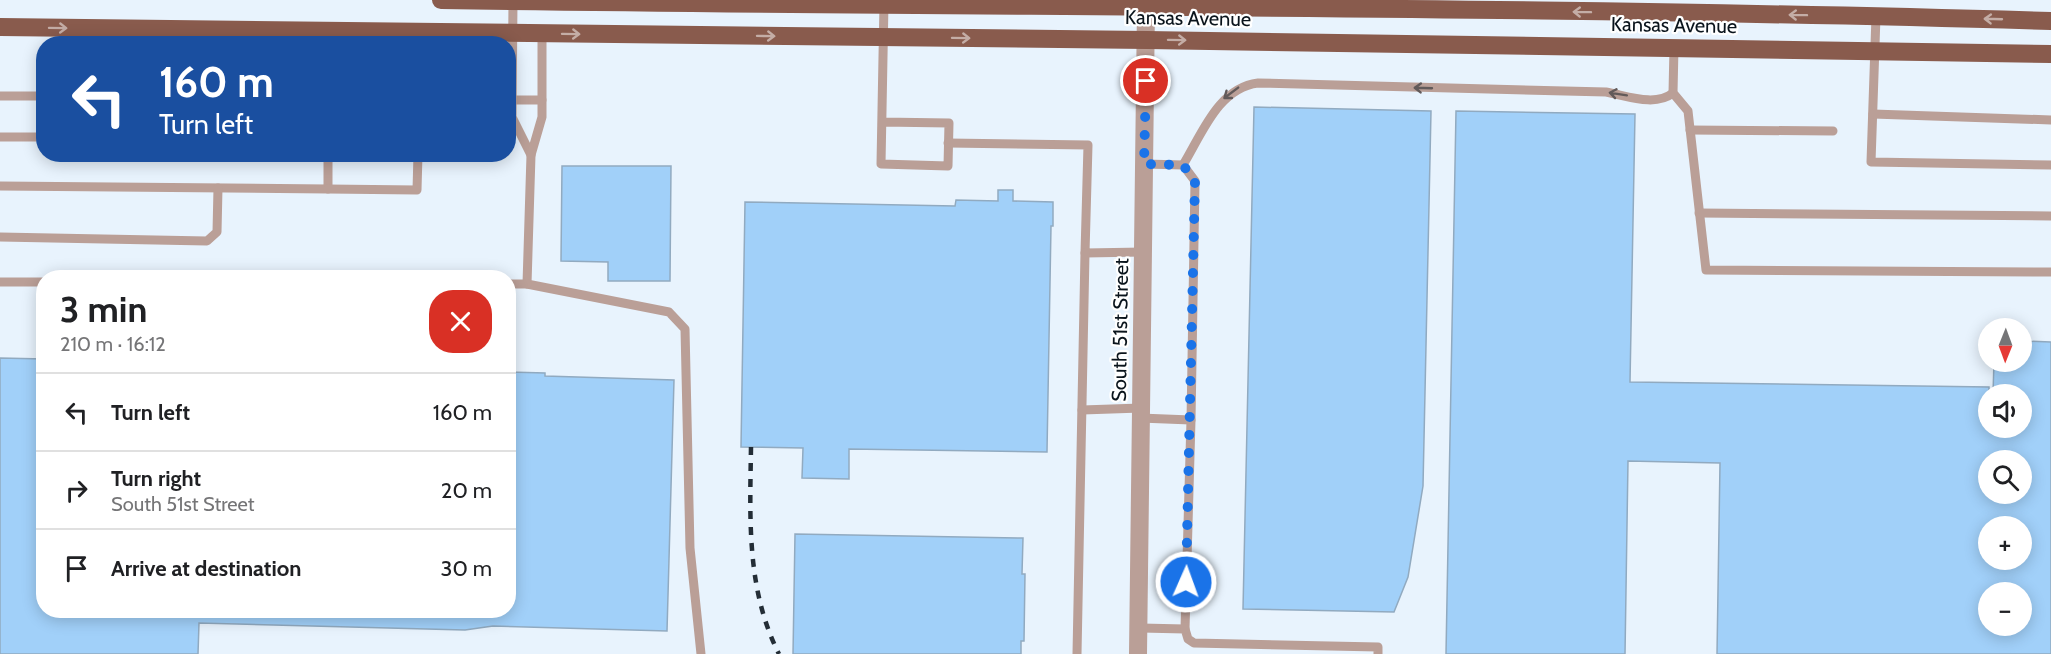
<!DOCTYPE html>
<html lang="en">
<head>
<meta charset="utf-8">
<style>
  body { margin:0; font-family:Cabin,sans-serif; background:#f2f2f2; color:#202124; height:100vh; display:flex; flex-direction:column; font-size:22px; white-space:nowrap }
  * { box-sizing:border-box; margin:0 }
  p { font-size:20px; color:#757577 }
  .icon { flex:none; width:33px; height:33px; fill:none; stroke:currentColor; stroke-width:2; stroke-linecap:round; stroke-linejoin:round }
  .map { position:relative; flex:1; overflow:hidden }
  .side { position:absolute; left:36px; top:270px; width:480px; height:348px; display:flex; flex-direction:column; background:#fff; border-radius:24px; box-shadow:0 3px 15px #0003 }
  .side>* { flex:none }
  .guide { position:absolute; left:36px; top:36px; width:480px; height:126px; border-radius:24px; box-shadow:0 3px 15px #0003; background:#1a4fa0; color:#fff; overflow:hidden }
  .needle { width:39px; rotate:181deg }
  .fabs { position:absolute; left:1978px; top:318px; display:grid; gap:12px }
  .fabs a { display:grid; place-items:center; width:54px; height:54px; border-radius:50%; background:#fff; box-shadow:0 3px 15px #0003; font-size:30px }
  .pin { position:absolute; display:grid; place-items:center; width:51px; height:51px; color:#fff; margin:-26px; border:3px solid #fff; border-radius:50%; box-shadow:0 2px 6px #0007 }
  .me { position:absolute; width:66px; margin:-33px; rotate:2deg; stroke-linejoin:round; filter:drop-shadow(0 0 4px #0008) }
  .turn { display:flex; align-items:center; gap:21px; height:126px; padding:0 24px; font-size:27px }
  .turn .icon { width:78px; height:78px; stroke-width:2.5 }
  .turn b { display:block; font-size:42px; line-height:51px }
  .round { display:grid; place-items:center; flex:none; width:63px; height:63px; border-radius:24px; background:#f2f2f2 }
  .headline { display:flex; align-items:center; justify-content:space-between; height:102px; padding:0 24px }
  h1 { font-size:36px; font-weight:700; line-height:45px }
  ul { padding:0; list-style:none }
  li { display:flex; align-items:center; gap:18px; height:78px; padding:0 24px; border-top:2px solid #e0e0e0 }
  li div { flex:1 }
  li b { display:block; font-size:22px }
  li em { font-style:normal }
  .map>svg:first-child { display:block }
</style>
</head>
<body>
<div class="map">
<svg width="2051" height="654" viewBox="0 0 2051 654">
  <rect width="100%" height="100%" fill="#e8f3fd"/>
  <g fill="#a1d0f9" stroke="#91aac0" stroke-width="1.5" fill-rule="evenodd">
    <polygon points="1254,107 1431,111 1423,486 1408,577 1394,612 1243,609"/>
    <path d="M1456,111l179,3 -5,268 359,5v41h33v-34h-29l1,-32h28v-21l29,1v312h-334l3,-191 -92,-2 -3,193h-179zM1989,460h33v34h-33zM1989,526h33v34h-33zM1989,592h33v34h-33z"/>
    <polygon points="562,166 671,166 670,281 608,281 608,262 561,261"/>
    <polygon points="998,190 1013,190 1013,201 1053,202 1053,226 1051,226 1047,452 849,449 849,479 802,478 803,448 741,447 745,202 955,206 956,200 998,201"/>
    <polygon points="0,358 44,359 44,610 508,610 508,372 545,373 545,376 674,380 667,631 493,626 465,630 199,623 198,654 0,654"/>
    <polygon points="795,534 1023,538 1022,574 1025,574 1024,641 1021,641 1021,654 793,654"/>
  </g>
  <g fill="none" stroke-linecap="round" stroke-linejoin="round">
    <g stroke="#ba9f97" stroke-width="9">
      <polyline points="513,1 512,117 531,155"/>
      <polyline points="1876,16 1871,162 2051,165"/>
      <polyline points="542,34 542,117 531,155 527,284 669,312 685,329 690,548 701,654"/>
      <polyline points="1674,47 1673,93 1688,111 1706,270 2051,272"/>
      <polyline points="0,96 44,96"/>
      <polyline points="508,100 542,100"/>
      <polyline points="1873,114 2051,120"/>
      <polyline points="882,122 949,123 948,166 881,164 884,3"/>
      <polyline points="1690,130 1833,131"/>
      <polyline points="0,137 44,137"/>
      <polyline points="948,143 1088,145 1085,253 1143,252"/>
      <path d="M1183,165c19,-31 35,-77 75,-82l348,9c22,4 49,15 67,1"/>
      <polyline points="0,186 328,189 328,154"/>
      <polyline points="328,189 417,190 418,154"/>
      <polyline points="1699,213 2050,216"/>
      <polyline points="0,237 207,241 217,232 218,188"/>
      <polyline points="0,282 44,282"/>
      <polyline points="508,284 527,284"/>
      <polyline points="1082,410 1141,408"/>
      <polyline points="1140,418 1191,420 1195,181 1183,165 1145,164"/>
      <polyline points="1141,628 1185,629 1188,639 1194,643 1378,647 1378,654"/>
      <polyline points="1185,629 1191,420"/>
      <polyline points="1077,654 1085,253"/>
    </g>
    <polyline stroke="#ba9f97" stroke-width="18" points="1138,654 1146,6"/>
    <g stroke="#895b4d" stroke-width="18">
      <path d="M441,0c536,8 1073,5 1610,21"/>
      <polyline points="0,27 1147,40 2051,54"/>
    </g>
    <path stroke="#232d36" stroke-width="4.5" stroke-dasharray="8 8" stroke-linecap="butt" d="M751,447c-1,70 -5,142 28,207"/>
  </g>
  <defs><path id="oneway-shaft" d="M-6 0H5M1.5-3L5.5 0L1.5 3" fill="none" stroke-width="1.6" stroke-linecap="round" stroke-linejoin="round" transform="scale(1.5)"/></defs>
  <g stroke="#c4ada6">
    <use href="#oneway-shaft" transform="translate(1582 12) rotate(-179)"/>
    <use href="#oneway-shaft" transform="translate(1798 15) rotate(-179)"/>
    <use href="#oneway-shaft" transform="translate(1993 19) rotate(-178)"/>
    <use href="#oneway-shaft" transform="translate(58 28) rotate(1)"/>
    <use href="#oneway-shaft" transform="translate(571 34) rotate(1)"/>
    <use href="#oneway-shaft" transform="translate(766 36) rotate(1)"/>
    <use href="#oneway-shaft" transform="translate(961 38) rotate(1)"/>
    <use href="#oneway-shaft" transform="translate(1177 40) rotate(1)"/>
  </g>
  <g stroke="#625a5a">
    <use href="#oneway-shaft" transform="translate(1423 88) rotate(-178)"/>
    <use href="#oneway-shaft" transform="translate(1231 93) rotate(143)"/>
    <use href="#oneway-shaft" transform="translate(1618 94) rotate(-171)"/>
  </g>
  <g fill="none" stroke-linecap="round" stroke-linejoin="round">
    <polyline stroke="#1a73e8" stroke-width="10" stroke-dasharray="0 18" points="1146,81 1144,164 1183,165 1195,181 1186,582"/>
  </g>
  <g text-anchor="middle" dominant-baseline="central" stroke-width="4.5" stroke-linejoin="round" paint-order="stroke">
    <g font-size="20" fill="#0a141c" stroke="#fff">
      <text transform="translate(1188 18) rotate(1)">Kansas Avenue</text>
      <text transform="translate(1674 25) rotate(1)">Kansas Avenue</text>
      <text transform="translate(1120 330) rotate(-89)">South 51st Street</text>
    </g>
  </g>
</svg>
<div class="fabs">
<a><svg class="needle" viewBox="-14 -14 28 28"><path d="M0-13l5 13h-10z" fill="#e53935"/><path d="M0 13l5-13h-10z" fill="#757577"/></svg></a>
<a><svg class="icon" aria-label="sound" viewBox="0 0 24 24"><path d="M4 9h4l5-4v14l-5-4H4zM17 9q2 3 0 6"/></svg></a>
<a><svg class="icon" aria-label="search" viewBox="0 0 24 24"><circle cx="10" cy="10" r="6"/><path d="M15 15l6 6"/></svg></a>
<a>+</a>
<a>−</a>
</div>
<div class="pin" style="left:1146px;top:81px;background:#d93025"><svg class="icon" aria-label="arrive" viewBox="0 0 24 24"><path d="M6 21V4h12l-3 4 3 4H6"/></svg></div>
<svg class="me" style="left:1186px;top:582px" viewBox="-20 -20 40 40"><circle r="17" fill="#1a73e8" stroke="#fff" stroke-width="3"/><path d="M0-11L8 9 0 5-8 9z" fill="#fff"/></svg>
<div class="guide">
<div class="turn"><svg class="icon" aria-label="left" viewBox="0 0 24 24"><path d="M17 20v-9H6M10 6l-5 5 5 5"/></svg><div><b>160 m</b>Turn left</div></div>
</div>
<section class="side">
<div class="headline"><div><h1>3 min</h1><p>210 m · 16:12</p></div><a class="round" style="background:#d93025;color:#fff"><svg class="icon" aria-label="close" viewBox="0 0 24 24"><path d="M6 6l12 12M18 6L6 18"/></svg></a></div>
<ul>
<li><svg class="icon" aria-label="left" viewBox="0 0 24 24"><path d="M17 20v-9H6M10 6l-5 5 5 5"/></svg><div><b>Turn left</b></div><em>160 m</em></li>
<li><svg class="icon" aria-label="right" viewBox="0 0 24 24"><path d="M7 20v-9h11M14 6l5 5-5 5"/></svg><div><b>Turn right</b><p>South 51st Street</p></div><em>20 m</em></li>
<li><svg class="icon" aria-label="arrive" viewBox="0 0 24 24"><path d="M6 21V4h12l-3 4 3 4H6"/></svg><div><b>Arrive at destination</b></div><em>30 m</em></li>
</ul>
</section>
</div>
</body>
</html>
